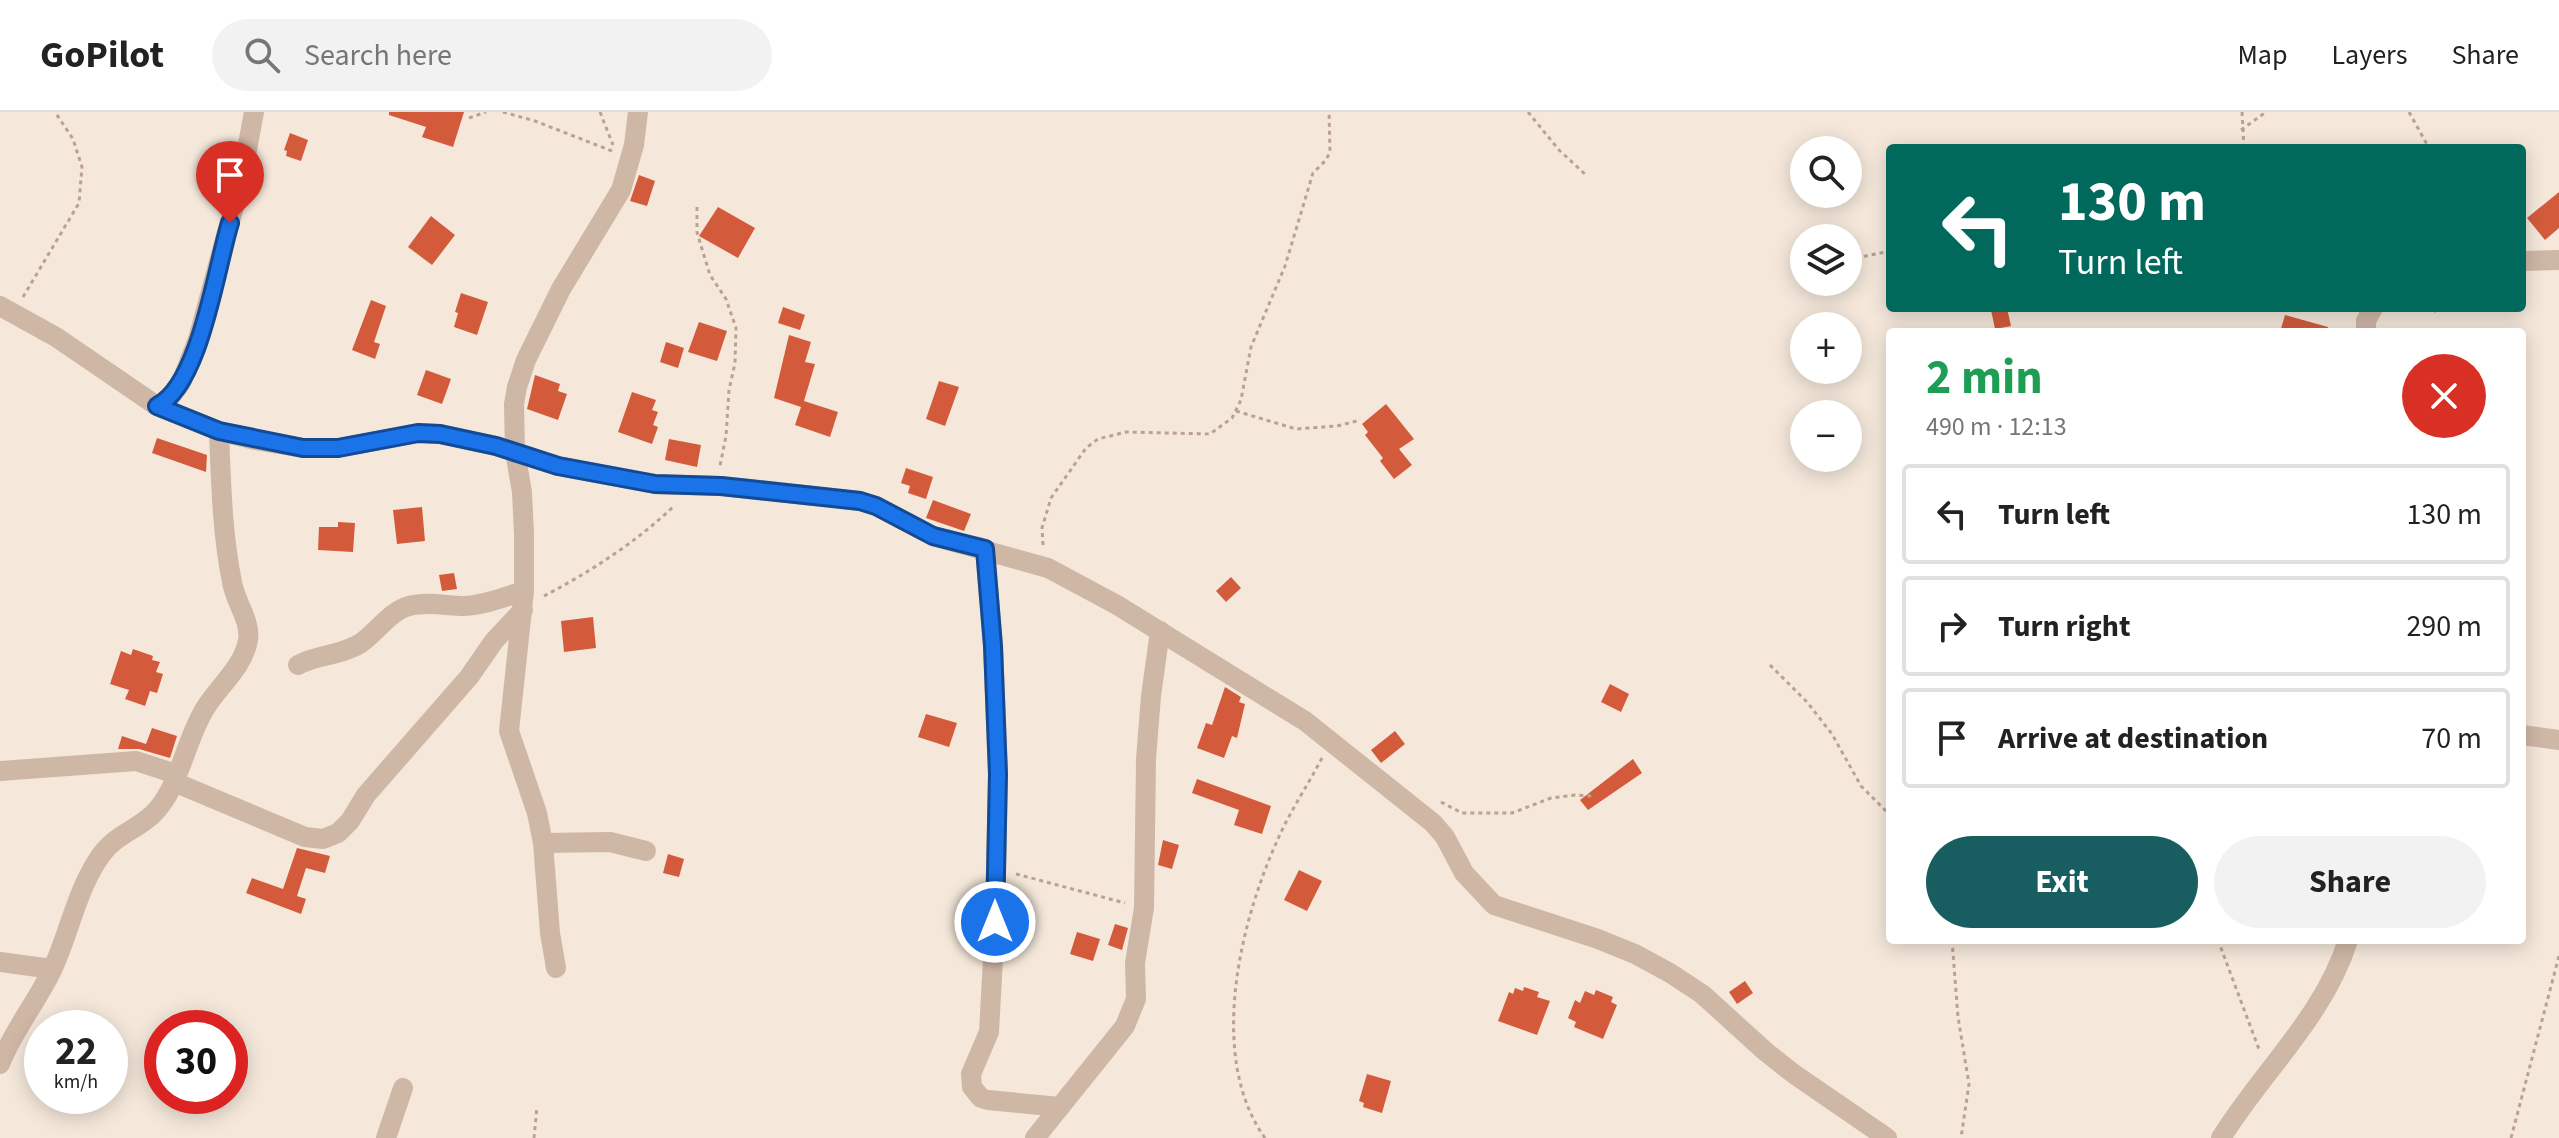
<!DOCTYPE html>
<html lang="en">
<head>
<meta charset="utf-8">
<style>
  body { margin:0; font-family:"Source Sans 3",sans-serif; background:#f2f2f2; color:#222; height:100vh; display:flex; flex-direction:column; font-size:30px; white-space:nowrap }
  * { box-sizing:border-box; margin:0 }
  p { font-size:26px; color:#767676 }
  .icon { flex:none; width:44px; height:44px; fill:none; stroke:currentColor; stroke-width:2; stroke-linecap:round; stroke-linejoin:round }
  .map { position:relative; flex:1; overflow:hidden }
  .side { position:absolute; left:1886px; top:216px; width:640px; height:616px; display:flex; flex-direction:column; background:#fff; border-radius:8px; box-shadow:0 4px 20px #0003 }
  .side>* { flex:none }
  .guide { position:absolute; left:1886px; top:32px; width:640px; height:168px; border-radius:8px; box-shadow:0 4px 20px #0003; background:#00695c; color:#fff; overflow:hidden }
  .buttons { position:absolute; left:1790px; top:24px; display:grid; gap:16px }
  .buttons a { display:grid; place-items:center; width:72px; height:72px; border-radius:50%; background:#fff; box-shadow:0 4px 20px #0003; font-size:40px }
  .speed { position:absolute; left:24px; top:898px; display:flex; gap:16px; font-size:40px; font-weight:700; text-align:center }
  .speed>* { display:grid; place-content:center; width:104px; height:104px; border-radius:50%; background:#fff; box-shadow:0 4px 20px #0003; line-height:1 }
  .speed small { font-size:20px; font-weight:400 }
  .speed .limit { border:12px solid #d22; background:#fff; color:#111 }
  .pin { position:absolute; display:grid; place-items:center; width:68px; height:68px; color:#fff; margin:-82px -34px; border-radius:50% 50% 50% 0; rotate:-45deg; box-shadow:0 0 8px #0007 }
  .pin .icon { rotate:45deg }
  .me { position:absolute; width:88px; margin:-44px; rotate:0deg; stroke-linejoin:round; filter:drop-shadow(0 0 6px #0008) }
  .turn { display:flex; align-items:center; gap:28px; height:168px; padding:0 40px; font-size:36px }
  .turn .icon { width:104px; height:104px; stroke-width:2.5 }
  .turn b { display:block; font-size:56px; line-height:68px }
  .round { display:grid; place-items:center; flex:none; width:84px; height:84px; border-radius:42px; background:#f2f2f2 }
  .headline { display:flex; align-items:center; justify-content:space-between; height:136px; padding:0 40px }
  h1 { font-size:48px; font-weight:700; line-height:60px; color:#1e9e55 }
  .button { display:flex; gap:16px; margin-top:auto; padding:16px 40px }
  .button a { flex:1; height:92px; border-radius:48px; background:#185e60; color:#fff; font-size:32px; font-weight:700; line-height:92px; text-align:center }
  .button a+a { background:#f2f2f2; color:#222 }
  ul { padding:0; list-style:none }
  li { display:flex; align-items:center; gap:24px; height:100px; margin:0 16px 12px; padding:0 24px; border:4px solid #e0e0e0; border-radius:8px }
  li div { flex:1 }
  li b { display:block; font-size:30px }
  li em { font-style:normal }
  header { display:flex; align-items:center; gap:48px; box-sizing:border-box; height:112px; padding:0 40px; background:#fff; border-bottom:2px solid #e0e0e0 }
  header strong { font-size:38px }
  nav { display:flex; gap:44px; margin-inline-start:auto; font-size:28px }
  .search { width:560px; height:72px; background:#f2f2f2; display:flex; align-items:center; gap:20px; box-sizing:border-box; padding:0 28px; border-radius:44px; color:#767676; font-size:30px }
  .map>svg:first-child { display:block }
</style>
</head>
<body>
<header>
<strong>GoPilot</strong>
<div class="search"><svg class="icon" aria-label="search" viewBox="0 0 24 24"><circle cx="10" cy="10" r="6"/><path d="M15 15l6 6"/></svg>Search here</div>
<nav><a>Map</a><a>Layers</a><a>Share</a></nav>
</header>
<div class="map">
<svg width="2559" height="1026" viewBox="0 0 2559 1026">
  <rect width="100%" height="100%" fill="#f5e8db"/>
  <g fill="#d35b3b">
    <polygon points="389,0 464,0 453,35 422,25 426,15 389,3"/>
    <polygon points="290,21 308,28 301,49 286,44 287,39 284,38"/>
    <polygon points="639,63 655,69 647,94 630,89"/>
    <polygon points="2559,80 2559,116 2545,128 2527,106"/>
    <polygon points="718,95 755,116 738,146 699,124"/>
    <polygon points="431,104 455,123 432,153 408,135"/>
    <polygon points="461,181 488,190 477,223 454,215 458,201 455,200"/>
    <polygon points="371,188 386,194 374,230 380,232 375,247 352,238"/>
    <polygon points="783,195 805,203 800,218 778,211"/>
    <polygon points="2007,196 2011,214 1995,217 1991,198"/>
    <polygon points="2285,203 2328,215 2328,220 2280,220"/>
    <polygon points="699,210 727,219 717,249 688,240"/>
    <polygon points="789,223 811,230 805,250 815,252 804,289 838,300 830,325 795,313 801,295 774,286"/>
    <polygon points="666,230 684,236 678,256 660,250"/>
    <polygon points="426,258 451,267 442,292 417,283"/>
    <polygon points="535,263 560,272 558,279 567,282 558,308 527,297"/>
    <polygon points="939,269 959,275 945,314 926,307"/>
    <polygon points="632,280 656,288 652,298 658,300 653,313 658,315 652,332 618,320"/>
    <polygon points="1386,292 1414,327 1399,337 1412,353 1394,367 1380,349 1383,346 1365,323 1368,320 1362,312"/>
    <polygon points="157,326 207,343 206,360 152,341"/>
    <polygon points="669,327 701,333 697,355 665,348"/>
    <polygon points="906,356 933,365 926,387 908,381 910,374 901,371"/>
    <polygon points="933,388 971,402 964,419 926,406"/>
    <polygon points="422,395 425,429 397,432 393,398"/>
    <polygon points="338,410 355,411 353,440 318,438 319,415 338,415"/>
    <polygon points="454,461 457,477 442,479 439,463"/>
    <polygon points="1231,465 1241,476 1226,490 1216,479"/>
    <polygon points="593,505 596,536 564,540 561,509"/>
    <polygon points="133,537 153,544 152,548 160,550 156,560 163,562 157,581 150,579 145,594 125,587 129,578 110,572 121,539 131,543"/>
    <polygon points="1610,572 1629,582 1621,600 1601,590"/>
    <polygon points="1225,575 1241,585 1239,590 1245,592 1237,626 1232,624 1224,646 1197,636 1206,611 1212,613"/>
    <polygon points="926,602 957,611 949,635 918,625"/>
    <polygon points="152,616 177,624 170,646 139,637 118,637 122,624 146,632"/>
    <polygon points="1395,619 1405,632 1381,651 1371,638"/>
    <polygon points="1633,647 1642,661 1588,698 1580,688"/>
    <polygon points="1197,667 1271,694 1262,722 1234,713 1239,698 1192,681"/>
    <polygon points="1163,728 1179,733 1172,757 1158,753"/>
    <polygon points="297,736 330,744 325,761 306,756 297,784 306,787 301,802 246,781 252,766 283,777"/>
    <polygon points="668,742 684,747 679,765 663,761"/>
    <polygon points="1299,758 1322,769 1307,799 1284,788"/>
    <polygon points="1115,812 1128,816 1122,838 1108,833"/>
    <polygon points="1077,820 1100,827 1093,849 1070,842"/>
    <polygon points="1745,869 1753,881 1737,892 1729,880"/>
    <polygon points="1524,875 1539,880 1537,885 1550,889 1537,923 1498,909 1509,880 1513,882 1515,876 1523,879"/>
    <polygon points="1596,878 1613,885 1611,890 1617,893 1603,927 1574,915 1576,910 1568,906 1575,888 1580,891 1585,879 1594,883"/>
    <polygon points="1367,962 1391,969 1382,1001 1363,995 1364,991 1359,989"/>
  </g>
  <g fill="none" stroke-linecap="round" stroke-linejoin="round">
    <g stroke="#bba190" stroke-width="3" stroke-dasharray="4 4" stroke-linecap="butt">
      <polyline points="503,0 535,9 612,39"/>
      <polyline points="600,0 613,33"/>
      <polyline points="1528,0 1559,38 1586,63"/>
      <polyline points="2242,0 2244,36"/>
      <polyline points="2409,0 2429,36"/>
      <polyline points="469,6 486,0"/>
      <polyline points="2241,18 2266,0"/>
      <polyline points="697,95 697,120 702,137 710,163 726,187 736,216 735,251 729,278 726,324 720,354"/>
      <polyline points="1856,146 1890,139"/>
      <polyline points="23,185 79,91 82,55 73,27 55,0"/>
      <polyline points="2434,200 2437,196"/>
      <polyline points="1236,299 1296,317 1337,314 1357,309"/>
      <polyline points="1043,433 1042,416 1051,386 1086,336 1098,327 1126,320 1210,322 1232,306 1241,288 1251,235 1285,154 1313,61 1326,48 1330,40 1329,0"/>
      <path d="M544,484c46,-24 94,-55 131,-91"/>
      <polyline points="1770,553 1807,590 1832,622 1861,674 1890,703"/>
      <polyline points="1441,690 1462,701 1512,701 1551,686 1575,683 1592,684"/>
      <polyline points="1016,762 1125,791"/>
      <polyline points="1952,828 1958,905 1969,972 1961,1026"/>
      <polyline points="2218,828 2260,940"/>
      <polyline points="534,1026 537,994"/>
      <path d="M1265,1026c-58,-81 -25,-216 13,-299 12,-28 30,-54 44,-81"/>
      <polyline points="2511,1026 2559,844"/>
    </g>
    <g stroke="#cfb7a6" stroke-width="20">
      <polyline points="2522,149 2559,148"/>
      <polyline points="0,194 56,225 157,294 219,319 255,328 303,336 338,336 418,321 440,322 496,334 558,354 655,372 721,374 860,389 876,394 933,424 1048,456 1117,493 1305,609 1433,711 1445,725 1464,761 1494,793 1598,827 1635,842 1670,861 1702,882 1766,940 1794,962 1887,1026"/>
      <polyline points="2366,220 2366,209 2373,196"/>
      <polyline points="157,294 167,289 181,271 198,227 242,65 254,0"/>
      <polyline points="985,437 993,534 998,662 995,810 989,920 971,962 972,975 981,986 988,988 1060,995"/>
      <path d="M298,553c20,-11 43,-9 63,-22 16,-11 29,-32 48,-37 18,-5 38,0 55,0 21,-1 40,-9 60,-15"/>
      <polyline points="2522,623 2559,628"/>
      <polyline points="0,659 136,649 176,662"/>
      <polyline points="174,670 305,725 323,727 338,721 350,709 366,683 469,565 494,529 523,498"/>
      <polyline points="543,731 610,730 646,739"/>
      <polyline points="0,850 52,857"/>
      <polyline points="556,856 550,821 543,731 537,701 509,619 524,479 524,422 522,380 515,340 514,292 517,275 526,248 561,177 621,78 634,33 638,0"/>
      <path d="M0,952c14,-35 37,-62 53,-96 16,-35 23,-74 44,-107 16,-26 35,-28 55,-46 28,-26 33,-76 54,-108 13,-21 38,-41 42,-67 3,-20 -13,-38 -16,-58 -10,-49 -11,-101 -13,-151"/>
      <polyline points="386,1026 403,976"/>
      <polyline points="1035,1026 1125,914 1136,887 1135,851 1144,796 1146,647 1151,584 1160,519"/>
      <path d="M2221,1026c41,-66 104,-123 127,-198"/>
    </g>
  </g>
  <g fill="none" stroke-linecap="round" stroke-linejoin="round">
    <defs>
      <path id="route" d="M230,111c-14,45 -30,162 -73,183l62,25 84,17h35l80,-15 22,1 56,12 62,20 97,18 66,2 139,15 16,5 57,30 52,13 8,97 5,128 -3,148"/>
    </defs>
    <use href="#route" stroke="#114b97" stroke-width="20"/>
    <use href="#route" stroke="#1a73e8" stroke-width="14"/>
  </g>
</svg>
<div class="buttons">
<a><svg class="icon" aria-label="search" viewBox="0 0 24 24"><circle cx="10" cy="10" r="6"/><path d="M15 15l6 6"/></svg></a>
<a><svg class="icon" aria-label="layers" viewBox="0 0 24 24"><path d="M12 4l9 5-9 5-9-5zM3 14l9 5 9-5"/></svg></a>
<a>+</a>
<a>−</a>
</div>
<div class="speed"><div>22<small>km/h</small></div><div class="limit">30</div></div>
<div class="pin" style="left:230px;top:111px;background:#d93025"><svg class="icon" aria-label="arrive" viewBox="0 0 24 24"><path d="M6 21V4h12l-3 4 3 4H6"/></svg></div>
<svg class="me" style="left:995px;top:810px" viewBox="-20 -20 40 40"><circle r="17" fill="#1a73e8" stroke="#fff" stroke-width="3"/><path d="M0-11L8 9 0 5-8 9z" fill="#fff"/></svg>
<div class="guide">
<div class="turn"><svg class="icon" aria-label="left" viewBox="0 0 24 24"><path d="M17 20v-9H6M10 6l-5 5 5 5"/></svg><div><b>130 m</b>Turn left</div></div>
</div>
<section class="side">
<div class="headline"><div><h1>2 min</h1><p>490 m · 12:13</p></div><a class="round" style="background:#d93025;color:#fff"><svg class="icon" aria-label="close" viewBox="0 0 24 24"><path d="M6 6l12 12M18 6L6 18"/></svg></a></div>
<ul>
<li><svg class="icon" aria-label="left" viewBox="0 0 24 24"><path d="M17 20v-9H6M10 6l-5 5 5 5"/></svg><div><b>Turn left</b></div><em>130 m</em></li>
<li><svg class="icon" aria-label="right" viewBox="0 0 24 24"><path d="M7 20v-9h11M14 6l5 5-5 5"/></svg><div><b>Turn right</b></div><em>290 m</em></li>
<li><svg class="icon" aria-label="arrive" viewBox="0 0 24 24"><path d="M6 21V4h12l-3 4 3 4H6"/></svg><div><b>Arrive at destination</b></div><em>70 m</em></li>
</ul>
<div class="button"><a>Exit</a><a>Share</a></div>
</section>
</div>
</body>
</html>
